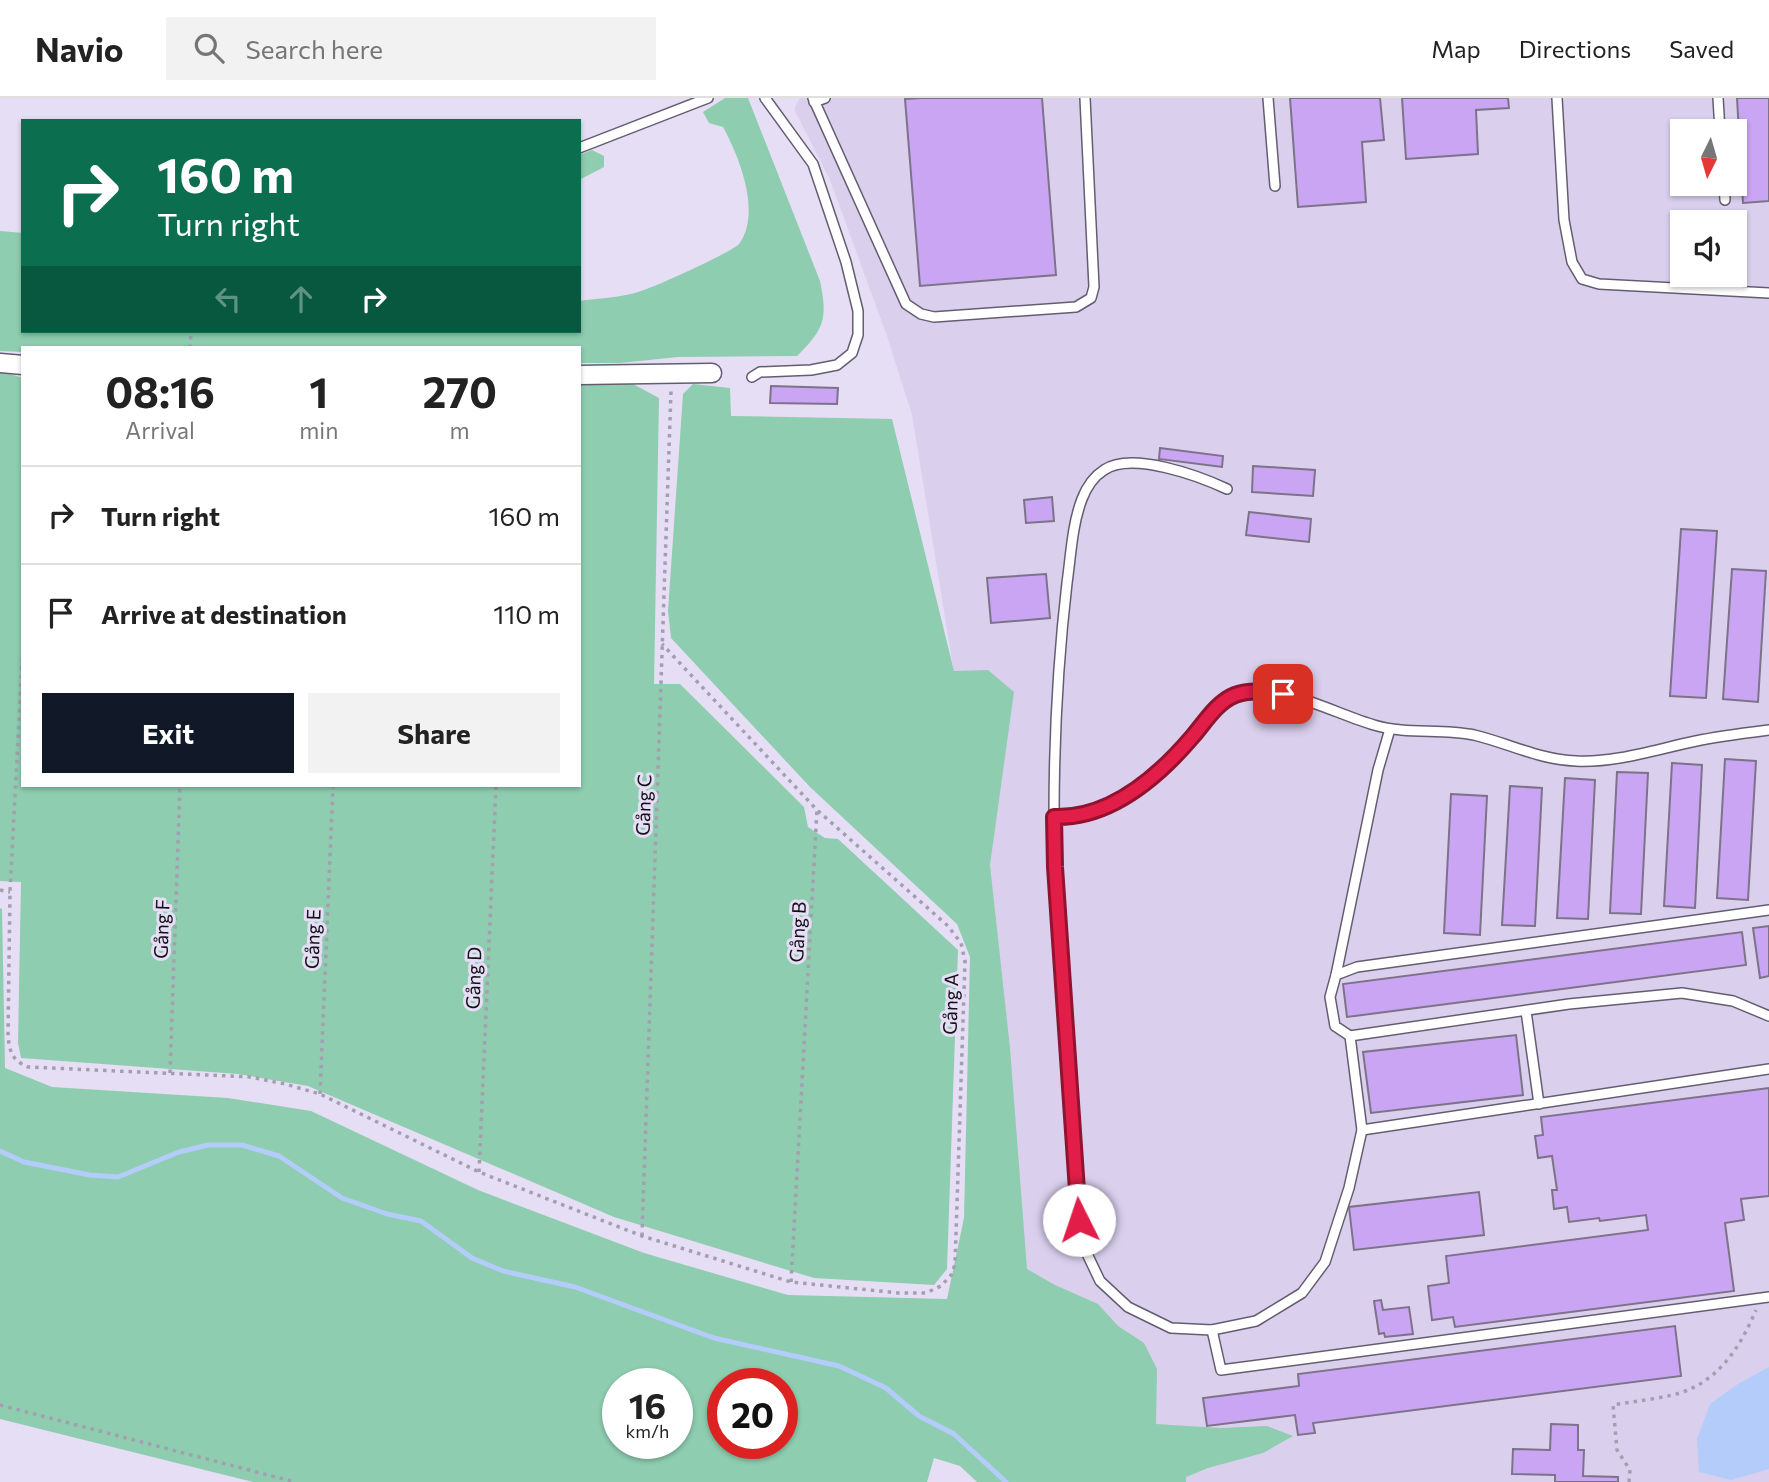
<!DOCTYPE html>
<html lang="en">
<head>
<meta charset="utf-8">
<style>
  body { margin:0; font-family:Commissioner,sans-serif; background:#f2f2f2; color:#222; height:100vh; display:flex; flex-direction:column; font-size:26px; white-space:nowrap }
  * { box-sizing:border-box; margin:0 }
  p { font-size:23px; color:#767676 }
  .icon { flex:none; width:38px; height:38px; fill:none; stroke:currentColor; stroke-width:2; stroke-linecap:round; stroke-linejoin:round }
  .map { position:relative; flex:1; overflow:hidden }
  .details { position:absolute; left:21px; top:248px; width:560px; height:441px; display:flex; flex-direction:column; background:#fff; border-radius:0px; box-shadow:0 2px 5px #0004 }
  .details>* { flex:none }
  .banner { position:absolute; left:21px; top:21px; width:560px; height:214px; border-radius:0px; box-shadow:0 2px 5px #0004; background:#0b6e4f; color:#fff; overflow:hidden }
  .needle { width:46px; rotate:185deg }
  .buttons { position:absolute; left:1670px; top:21px; display:grid; gap:14px }
  .buttons a { display:grid; place-items:center; width:77px; height:77px; border-radius:0px; background:#fff; box-shadow:0 2px 5px #0004; font-size:35px }
  .speed { position:absolute; left:602px; top:1270px; display:flex; gap:14px; font-size:35px; font-weight:700; text-align:center }
  .speed>* { display:grid; place-content:center; width:91px; height:91px; border-radius:50%; background:#fff; box-shadow:0 2px 5px #0004; line-height:1 }
  .speed small { font-size:18px; font-weight:400 }
  .speed .limit { border:10px solid #d22; background:#fff; color:#111 }
  .pin { position:absolute; display:grid; place-items:center; width:60px; height:60px; color:#fff; margin:-30px; border-radius:14px; box-shadow:0 4px 10px #0006 }
  .me { position:absolute; width:77px; margin:-38px; rotate:356deg; stroke-linejoin:round; filter:drop-shadow(0 0 5px #0008) }
  .turn { display:flex; align-items:center; gap:24px; height:147px; padding:0 21px; font-size:32px }
  .turn .icon { width:91px; height:91px; stroke-width:2.5 }
  .turn b { display:block; font-size:49px; line-height:60px }
  .lanes { display:flex; align-items:center; height:66px; padding:0 21px; background:#0003; justify-content:center; gap:35px; direction:ltr }
  .lanes .off { opacity:.35 }
  .eta { display:flex; justify-content:space-evenly; align-items:center; height:119px; text-align:center }
  .eta b { font-size:42px; font-weight:700; line-height:49px }
  .button { display:flex; gap:14px; margin-top:auto; padding:14px 21px }
  .button a { flex:1; height:80px; border-radius:0px; background:#111827; color:#fff; font-size:28px; font-weight:700; line-height:80px; text-align:center }
  .button a+a { background:#f2f2f2; color:#222 }
  ul { padding:0; list-style:none }
  li { display:flex; align-items:center; gap:21px; height:98px; padding:0 21px; border-top:2px solid #e0e0e0 }
  li div { flex:1 }
  li b { display:block; font-size:26px }
  li em { font-style:normal }
  header { display:flex; align-items:center; gap:42px; box-sizing:border-box; height:98px; padding:0 35px; background:#fff; border-bottom:2px solid #e0e0e0 }
  header strong { font-size:33px }
  nav { display:flex; gap:38px; margin-inline-start:auto; font-size:24px }
  .search { width:490px; height:63px; background:#f2f2f2; display:flex; align-items:center; gap:18px; box-sizing:border-box; padding:0 24px; border-radius:0px; color:#767676; font-size:26px }
  .map>svg:first-child { display:block }
</style>
</head>
<body>
<header>
<strong>Navio</strong>
<div class="search"><svg class="icon" aria-label="search" viewBox="0 0 24 24"><circle cx="10" cy="10" r="6"/><path d="M15 15l6 6"/></svg>Search here</div>
<nav><a>Map</a><a>Directions</a><a>Saved</a></nav>
</header>
<div class="map">
<svg width="1769" height="1384" viewBox="0 0 1769 1384">
  <rect width="100%" height="100%" fill="#e6def5"/>
  <path fill="#dad0ee" fill-rule="evenodd" d="M800,0h969v1384h-617l-127,-210 -42,-421 -71,-436 -25,-79 -57,-156 -36,-71zM1682,33h52v53h-52zM1682,124h52v53h-52z"/>
  <g fill="#8ecdb0" fill-rule="evenodd">
    <path d="M725,0h23l72,183c8,38 4,48 -23,75l-119,1 -58,6h-41v-15h-556v4l-23,-1v-120l23,2v98h556v-30c19,-3 40,-3 59,-9 13,-3 94,-40 101,-48 23,-31 0,-88 -16,-117l-14,-4 -6,-11z"/>
    <polygon points="592,52 604,58 604,69 579,82 579,57"/>
    <polygon points="0,273 23,280 23,688 579,688 579,284 633,286 659,300 654,586 680,586 804,709 808,729 825,740 838,741 958,852 947,1171 934,1187 814,1180 614,1119 308,988 238,976 21,960 18,945 21,784 0,783"/>
    <path d="M693,286l37,4 1,28 161,3 62,252 34,-1 26,22 -24,173 20,183 17,221 28,16 43,19 20,22 26,17 13,26 -1,55 64,4 47,-2 26,10 -30,17 -55,15 -22,9v5h-209l-17,-16 -26,-8 -7,24h-674l-253,-63v-511l2,1 3,159 47,19 176,11 83,13 167,79 166,63 144,42 159,4 17,-81 6,-261 -13,-33 -147,-137 -139,-149 -3,-27 15,-217zM618,1286h59v60h-59zM723,1286h59v60h-59z"/>
  </g>
  <polygon fill="#b4ccf9" points="1769,1269 1769,1371 1731,1382 1699,1374 1697,1341 1710,1306 1738,1286"/>
  <g fill="none" stroke-linecap="round" stroke-linejoin="round">
    <polyline stroke="#b4ccf9" stroke-width="5" points="0,1053 24,1064 90,1077 118,1079 179,1054 208,1047 242,1047 279,1058 342,1100 387,1116 421,1123 472,1160 503,1173 575,1189 714,1240 839,1268 886,1290 919,1318 954,1336 1006,1384"/>
  </g>
  <g fill="#caa5f3" stroke="#7c7388" stroke-width="2">
    <polygon points="921,0 1042,0 1056,177 920,188 905,1"/>
    <polygon points="1290,0 1380,0 1384,42 1362,44 1366,104 1298,109"/>
    <polygon points="1402,0 1508,0 1509,10 1476,12 1478,56 1406,61"/>
    <polygon points="1737,0 1769,0 1769,103 1743,105"/>
    <polygon points="771,288 838,290 837,306 770,305"/>
    <polygon points="1160,350 1223,358 1222,369 1159,361"/>
    <polygon points="1253,368 1315,372 1313,398 1252,394"/>
    <polygon points="1052,399 1054,423 1026,425 1024,402"/>
    <polygon points="1249,414 1311,421 1309,444 1246,437"/>
    <polygon points="1681,431 1717,433 1706,600 1670,598"/>
    <polygon points="1732,471 1766,473 1758,604 1723,601"/>
    <polygon points="1046,476 1050,520 991,525 987,480"/>
    <polygon points="1725,661 1756,663 1748,802 1717,800"/>
    <polygon points="1672,665 1702,667 1695,810 1664,808"/>
    <polygon points="1617,674 1648,675 1641,816 1610,815"/>
    <polygon points="1565,680 1595,682 1588,821 1557,820"/>
    <polygon points="1510,688 1542,690 1535,828 1502,827"/>
    <polygon points="1451,696 1487,698 1480,837 1444,835"/>
    <polygon points="1769,828 1769,878 1760,880 1753,830"/>
    <polygon points="1742,834 1746,867 1347,919 1343,886"/>
    <polygon points="1516,937 1523,997 1371,1015 1363,954"/>
    <polygon points="1769,990 1769,1098 1741,1101 1744,1122 1725,1125 1734,1193 1455,1229 1453,1219 1432,1222 1428,1188 1449,1185 1446,1158 1648,1132 1646,1117 1600,1123 1599,1120 1569,1124 1567,1109 1554,1111 1552,1092 1557,1092 1552,1058 1538,1060 1535,1038 1543,1037 1541,1019"/>
    <polygon points="1479,1094 1484,1137 1354,1152 1349,1109"/>
    <polygon points="1381,1202 1383,1212 1409,1209 1413,1236 1385,1239 1384,1235 1379,1236 1374,1203"/>
    <polygon points="1675,1228 1681,1278 1313,1325 1315,1335 1298,1337 1295,1317 1207,1328 1203,1300 1299,1288 1298,1276"/>
    <polygon points="1551,1326 1578,1327 1578,1352 1584,1352 1583,1378 1618,1379 1618,1384 1555,1384 1555,1377 1512,1376 1513,1351 1550,1352"/>
  </g>
  <g fill="none" stroke-linecap="round" stroke-linejoin="round">
    <defs>
      <g id="lane">
        <polyline points="813,0 906,206 921,216 934,219 1076,209 1091,200 1094,189 1085,0"/>
        <polyline points="1268,0 1275,88"/>
        <polyline points="1557,0 1564,122 1572,164 1582,181 1599,186 1769,195"/>
        <polyline points="1718,0 1720,33"/>
        <polyline points="814,4 825,0"/>
        <polyline points="579,50 708,0"/>
        <polyline points="1724,86 1725,102"/>
        <polyline points="752,279 760,274 811,272 837,267 852,255 858,237 858,213 846,164 813,66 765,0"/>
        <path d="M1227,391c-28,-13 -95,-38 -123,-19 -11,7 -17,16 -22,29 -10,26 -11,56 -15,84 -9,77 -13,156 -13,234 55,2 103,-40 137,-79 20,-22 30,-41 61,-47 32,-5 90,25 122,34 33,10 66,3 100,10 34,8 66,25 102,26 40,2 81,-12 120,-20 24,-5 49,-8 73,-11"/>
        <polyline points="1054,719 1055,769 1080,1141 1100,1183 1128,1209 1171,1230 1212,1232 1256,1223 1302,1195 1325,1164 1349,1090 1362,1032"/>
        <polyline points="1769,812 1357,869 1336,877 1330,899 1335,928 1350,938 1569,906 1682,895 1733,903 1769,918"/>
        <polyline points="1336,877 1378,672 1390,631"/>
        <polyline points="1526,913 1539,1006"/>
        <polyline points="1350,938 1362,1032 1769,971"/>
        <polyline points="1212,1232 1221,1272 1769,1199"/>
      </g>
      <g id="street">
        <polyline points="0,265 23,267"/>
        <polyline points="579,277 712,275"/>
      </g>
    </defs>
    <use href="#lane" stroke="#645d70" stroke-width="12"/>
    <use href="#street" stroke="#645d70" stroke-width="21"/>
    <g stroke="#a59eb1" stroke-width="3.5" stroke-dasharray="3.5 5" stroke-linecap="butt">
      <polyline points="190,250 191,233"/>
      <path d="M23,543l-13,251 -2,144c2,17 4,24 20,31l223,10 34,7 35,10 159,78 163,64 149,46 108,11h27l15,-7 11,-12 3,-10 10,-303 -4,-18 -13,-17 -131,-116 -155,-166"/>
      <polyline points="0,792 10,794"/>
      <polyline points="170,975 180,688"/>
      <polyline points="320,996 333,688"/>
      <polyline points="479,1074 496,688"/>
      <polyline points="642,1138 671,293"/>
      <polyline points="791,1184 817,712"/>
      <polyline points="0,1307 295,1384"/>
      <path d="M1629,1384l1,-12 -13,-20 -4,-45c21,-4 57,-7 75,-15 35,-15 54,-47 68,-80"/>
    </g>
    <use href="#lane" stroke="#fff" stroke-width="9"/>
    <use href="#street" stroke="#fff" stroke-width="18"/>
  </g>
  <g fill="none" stroke-linecap="round" stroke-linejoin="round">
    <defs>
      <path id="route" d="M1079,1122l-24,-353 -1,-50c56,2 105,-41 139,-81 12,-14 24,-34 42,-41 16,-6 31,-3 48,-1"/>
    </defs>
    <use href="#route" stroke="#92132f" stroke-width="18"/>
    <use href="#route" stroke="#e11d48" stroke-width="12"/>
  </g>
  <g text-anchor="middle" dominant-baseline="central" stroke-width="6" stroke-linejoin="round" paint-order="stroke">
    <g font-size="19" fill="#131018" stroke="#e6def5">
      <text transform="translate(643 707) rotate(-88)">Gång C</text>
      <text transform="translate(161 831) rotate(-88)">Gång F</text>
      <text transform="translate(797 834) rotate(-87)">Gång B</text>
      <text transform="translate(312 841) rotate(-88)">Gång E</text>
      <text transform="translate(473 880) rotate(-88)">Gång D</text>
      <text transform="translate(950 906) rotate(-88)">Gång A</text>
    </g>
  </g>
</svg>
<div class="buttons">
<a><svg class="needle" viewBox="-14 -14 28 28"><path d="M0-13l5 13h-10z" fill="#e53935"/><path d="M0 13l5-13h-10z" fill="#767676"/></svg></a>
<a><svg class="icon" aria-label="sound" viewBox="0 0 24 24"><path d="M4 9h4l5-4v14l-5-4H4zM17 9q2 3 0 6"/></svg></a>
</div>
<div class="speed"><div>16<small>km/h</small></div><div class="limit">20</div></div>
<div class="pin" style="left:1283px;top:596px;background:#d93025"><svg class="icon" aria-label="arrive" viewBox="0 0 24 24"><path d="M6 21V4h12l-3 4 3 4H6"/></svg></div>
<svg class="me" style="left:1079px;top:1122px" viewBox="-20 -20 40 40"><circle r="19" fill="#fff"/><path d="M0-13L10 11 0 6-10 11z" fill="#e11d48"/></svg>
<div class="banner">
<div class="turn"><svg class="icon" aria-label="right" viewBox="0 0 24 24"><path d="M7 20v-9h11M14 6l5 5-5 5"/></svg><div><b>160 m</b>Turn right</div></div>
<div class="lanes"><svg class="icon off" aria-label="left" viewBox="0 0 24 24"><path d="M17 20v-9H6M10 6l-5 5 5 5"/></svg><svg class="icon off" aria-label="ahead" viewBox="0 0 24 24"><path d="M12 20V5M6 11l6-6 6 6"/></svg><svg class="icon" aria-label="right" viewBox="0 0 24 24"><path d="M7 20v-9h11M14 6l5 5-5 5"/></svg></div>
</div>
<section class="details">
<div class="eta">
<div><b>08:16</b><p>Arrival</p></div>
<div><b>1</b><p>min</p></div>
<div><b>270</b><p>m</p></div>
</div>
<ul>
<li><svg class="icon" aria-label="right" viewBox="0 0 24 24"><path d="M7 20v-9h11M14 6l5 5-5 5"/></svg><div><b>Turn right</b></div><em>160 m</em></li>
<li><svg class="icon" aria-label="arrive" viewBox="0 0 24 24"><path d="M6 21V4h12l-3 4 3 4H6"/></svg><div><b>Arrive at destination</b></div><em>110 m</em></li>
</ul>
<div class="button"><a>Exit</a><a>Share</a></div>
</section>
</div>
</body>
</html>
